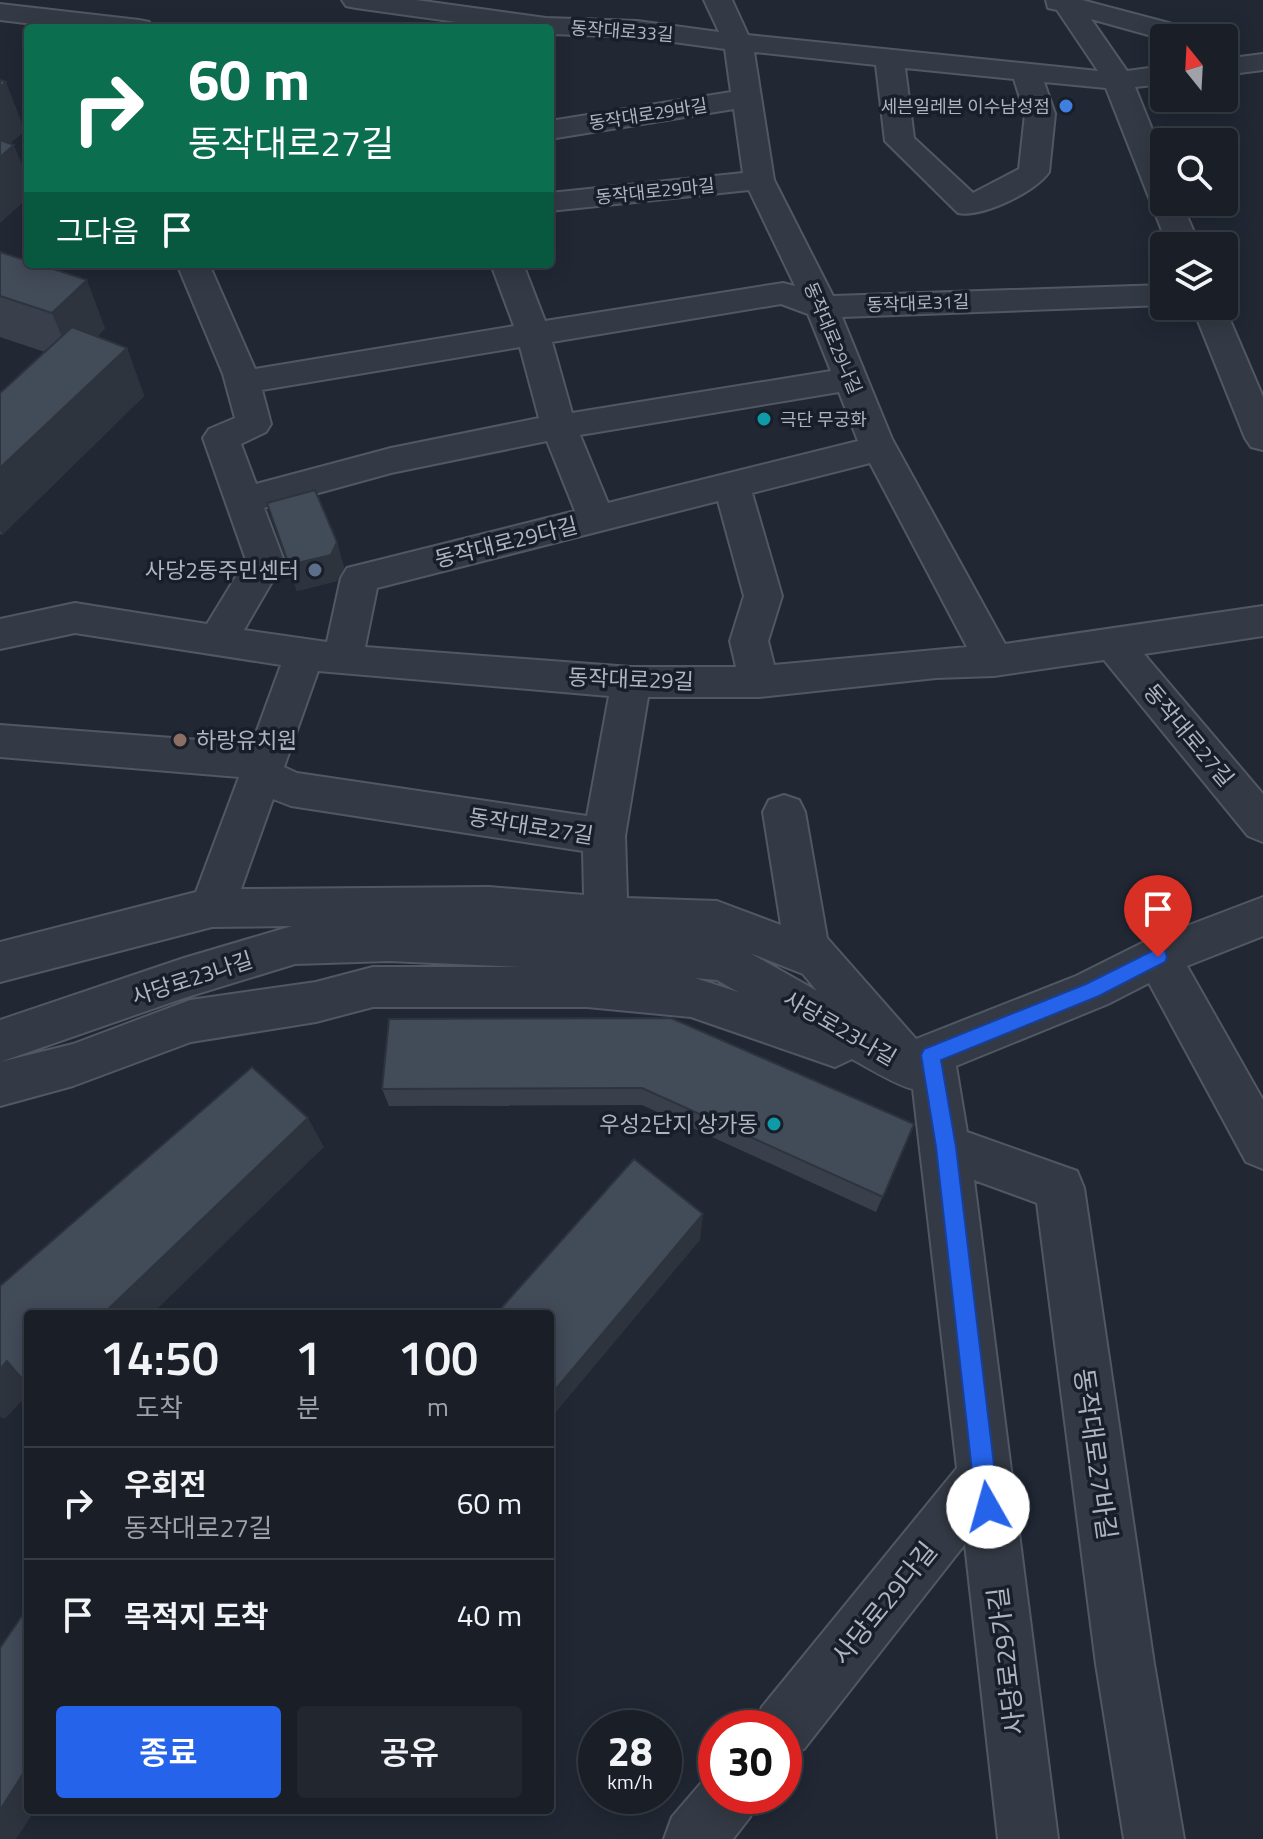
<!DOCTYPE html>
<html lang="ko">
<head>
<meta charset="utf-8">
<style>
  body { margin:0; font-family:"Titillium Web","Noto Sans KR",sans-serif; background:#22272f; color:#f1f3f6; height:100vh; display:flex; flex-direction:column; font-size:30px; white-space:nowrap }
  * { box-sizing:border-box; margin:0 }
  p { font-size:26px; color:#9fa2a7 }
  .icon { flex:none; width:44px; height:44px; fill:none; stroke:currentColor; stroke-width:2; stroke-linecap:round; stroke-linejoin:round }
  .map { position:relative; flex:1; overflow:hidden }
  .drawer { position:absolute; left:24px; top:1310px; width:530px; height:504px; display:flex; flex-direction:column; background:#191e27; border-radius:8px; box-shadow:0 4px 20px #0003,0 0 0 2px #373c44 }
  .drawer>* { flex:none }
  .top-card { position:absolute; left:24px; top:24px; width:530px; height:244px; border-radius:8px; box-shadow:0 4px 20px #0003,0 0 0 2px #373c44; background:#0b6e4f; color:#fff; overflow:hidden }
  .needle { width:52px; rotate:342deg }
  .tools { position:absolute; left:1150px; top:24px; display:grid; gap:16px }
  .tools a { display:grid; place-items:center; width:88px; height:88px; border-radius:8px; background:#191e27; box-shadow:0 4px 20px #0003,0 0 0 2px #373c44; font-size:40px }
  .speed { position:absolute; left:578px; top:1710px; display:flex; gap:16px; font-size:40px; font-weight:700; text-align:center }
  .speed>* { display:grid; place-content:center; width:104px; height:104px; border-radius:50%; background:#191e27; box-shadow:0 4px 20px #0003,0 0 0 2px #373c44; line-height:1 }
  .speed small { font-size:20px; font-weight:400 }
  .speed .limit { border:12px solid #d22; background:#fff; color:#111 }
  .pin { position:absolute; display:grid; place-items:center; width:68px; height:68px; color:#fff; margin:-82px -34px; border-radius:50% 50% 50% 0; rotate:-45deg; box-shadow:0 0 8px #0007 }
  .pin .icon { rotate:45deg }
  .me { position:absolute; width:88px; margin:-44px; rotate:353deg; stroke-linejoin:round; filter:drop-shadow(0 0 6px #0008) }
  .turn { display:flex; align-items:center; gap:28px; height:168px; padding:0 32px; font-size:36px }
  .turn .icon { width:104px; height:104px; stroke-width:2.5 }
  .turn b { display:block; font-size:56px; line-height:68px }
  .then { display:flex; align-items:center; height:76px; padding:0 32px; background:#0003; gap:16px; font-size:30px }
  .eta { display:flex; justify-content:space-evenly; align-items:center; height:136px; text-align:center }
  .eta b { font-size:48px; font-weight:600; line-height:56px }
  .button { display:flex; gap:16px; margin-top:auto; padding:16px 32px }
  .button a { flex:1; height:92px; border-radius:8px; background:#2563eb; color:#fff; font-size:32px; font-weight:600; line-height:92px; text-align:center }
  .button a+a { background:#22272f; color:#f1f3f6 }
  ul { padding:0; list-style:none }
  li { display:flex; align-items:center; gap:24px; height:112px; padding:0 32px; border-top:2px solid #373c44 }
  li div { flex:1 }
  li b { display:block; font-size:30px }
  li em { font-style:normal }
  .map>svg:first-child { display:block }
</style>
</head>
<body>
<div class="map">
<svg width="1263" height="1839" viewBox="0 0 1263 1839">
  <rect width="100%" height="100%" fill="#212834"/>
  <g fill="none" stroke-linecap="round" stroke-linejoin="round">
    <defs>
      <g id="minor">
        <path d="M342,0h74l130,18 91,3 82,11 -15,-32h28l16,35 350,36 -41,-61 -9,-2 -2,-8h36l98,26 7,12h-23v6l-5,-6 -68,-19 36,52 37,-5v18l-29,3 29,72v43h17l19,44h-32l-62,-158 -62,-6 11,32 -6,58c-13,20 -68,46 -91,41l-73,-72 -9,-76 -122,-13 20,128 59,116 331,-11v20l-322,12 50,122 113,205 258,-38v30l-119,18 119,140v48l-15,-6 -144,-176 -110,16 -58,2 -177,19h-111l-23,139 2,62 90,3 64,24 -18,-113 6,-12 15,-5 15,5 6,12 22,126 89,101 160,-63 66,-33 121,-46v39l-76,30 76,134v69l-17,-7 -97,-179 -41,21 -152,62 11,66 110,39 7,17 70,476 30,175h-60l-28,-175 -59,-461 -63,-23 84,659h-60l-33,-295 -161,205 -20,8v-29h-30l8,-21 195,-239 -44,-379c-13,-2 -47,-22 -61,-30l-17,8 -144,-50 -104,-10h-214l-57,15 -125,20 -118,44 -73,20v-44l73,-18 117,-44 126,-18 57,-15h148l-132,-6 -94,3 -111,34 -184,64v-42l184,-62 108,-32 -80,1 -212,55v-40l196,-50 43,-115 -239,-20v-32l252,19 29,-79 -206,-32 -75,16v-30l75,-16 132,21 39,-64 -43,-122 6,-9 26,-11 -12,-44 -46,-110h32l46,105 259,-43 -23,-62h32l22,57 238,-38 12,3 -46,-96 -199,21v-18l193,-20 -9,-64 -184,30v-18l181,-29 -6,-43 -88,-12 -87,-3v-6h-50l-144,-20 -10,-2zM905,68l109,11 11,35 -6,55 -46,24 -59,-55zM781,304l27,10 23,57 -259,42 -20,-71zM520,347l19,71 -148,30 -135,36 -15,-40 25,-12 5,-8 -9,-34zM839,392l19,49 -250,62 -28,-68zM547,441l28,70 -228,57 -6,10 -14,64 -83,-12 40,-69 -20,-53 127,-35zM870,463l97,184 -193,18 -6,-24 14,-45 -30,-103zM718,501l26,95 -14,45 6,26h-105l-266,-20 12,-59zM318,671l291,25 -22,120 -290,-43 -13,-6zM273,799l18,7 292,45 1,44 -95,-8 -248,2zM750,953l53,21 14,17zM695,978l22,2 21,12z"/>
        <polygon points="0,4 139,20 149,22 153,28 67,28 0,20"/>
        <polygon points="1263,54 1263,70 1224,75 1224,59"/>
        <polygon points="1192,306 1224,306 1263,397 1263,450 1251,447 1245,438"/>
        <polygon points="716,1771 716,1796 759,1796 750,1817 733,1839 664,1839 672,1817 708,1775"/>
      </g>
    </defs>
    <use href="#minor" stroke="#515863" stroke-width="4"/>
    <use href="#minor" fill="#343a45" fill-rule="evenodd"/>
  </g>
  <g fill="#39404c">
    <polygon points="0,252 105,328 97,337 127,348 144,396 2,535 0,534 0,393 45,352 0,337"/>
    <polygon points="267,503 337,542 344,568 337,581 297,591"/>
    <polygon points="389,1019 914,1124 876,1212 642,1105 389,1106 382,1089"/>
  </g>
  <g fill="#2e343e">
    <polygon points="6,82 25,131 0,152 0,87"/>
    <polygon points="14,145 28,179 28,198 0,223 0,157"/>
    <polygon points="87,280 105,328 72,361 52,313"/>
    <polygon points="127,348 144,396 2,535 0,530 0,468"/>
    <polygon points="337,542 344,568 337,581 297,591 289,565"/>
    <polygon points="308,1118 324,1147 152,1314 103,1314"/>
    <polygon points="703,1214 700,1240 550,1419 550,1396"/>
    <polygon points="7,1361 28,1374 28,1394 5,1419 0,1417 0,1369"/>
    <polygon points="28,1766 28,1810 35,1810 16,1839 0,1839 0,1810"/>
  </g>
  <g fill="#424b58" stroke="#2e343e" stroke-width="2">
    <polygon points="0,80 6,82 0,87"/>
    <polygon points="0,140 14,145 0,157"/>
    <polygon points="0,252 28,261 28,264 38,264 87,280 52,313 0,296"/>
    <polygon points="72,327 127,348 0,468 0,393"/>
    <polygon points="315,490 337,542 331,555 289,565 267,503"/>
    <polygon points="671,1018 914,1124 883,1197 642,1088 382,1089 389,1019"/>
    <polygon points="252,1067 308,1118 103,1314 28,1314 28,1386 7,1361 0,1369 0,1286"/>
    <polygon points="634,1159 703,1214 550,1396 550,1314 496,1314"/>
    <polygon points="28,1607 28,1766 0,1810 0,1648"/>
  </g>
  <polygon fill="#2563eb" stroke="#184099" stroke-width="2" points="1158,948 1165,951 1167,957 1165,962 1099,996 941,1060 956,1147 999,1507 996,1515 988,1519 980,1515 976,1507 936,1147 921,1055 924,1049 1086,984"/>
  <circle fill="#3f7fe0" stroke="#191f29" stroke-width="3" cx="1066" cy="106" r="8"/>
  <g fill="#0f9aa8" stroke="#191f29" stroke-width="3">
    <circle cx="764" cy="419" r="8"/>
    <circle cx="774" cy="1124" r="8"/>
  </g>
  <circle fill="#5c6f8a" stroke="#191f29" stroke-width="3" cx="315" cy="570" r="8"/>
  <circle fill="#8d6e63" stroke="#191f29" stroke-width="3" cx="180" cy="740" r="8"/>
  <g text-anchor="middle" dominant-baseline="central" stroke-width="7" stroke-linejoin="round" paint-order="stroke">
    <g font-size="18" fill="#aeb5c2" stroke="#191f29">
      <text transform="translate(622 31) rotate(4)">동작대로33길</text>
      <text transform="translate(648 114) rotate(-9)">동작대로29바길</text>
      <text transform="translate(655 191) rotate(-6)">동작대로29마길</text>
      <text transform="translate(918 303) rotate(-2)">동작대로31길</text>
      <text transform="translate(833 338) rotate(67)">동작대로29나길</text>
    </g>
    <g font-size="18" fill="#aeb5c2" stroke="#191f29" text-anchor="end">
      <text x="1050" y="106">세븐일레븐 이수남성점</text>
      <text x="780" y="419" text-anchor="start">극단 무궁화</text>
    </g>
    <g font-size="22" fill="#aeb5c2" stroke="#191f29">
      <text transform="translate(506 542) rotate(-14)">동작대로29다길</text>
      <text transform="translate(631 679) rotate(2)">동작대로29길</text>
      <text transform="translate(1189 735) rotate(50)">동작대로27길</text>
      <text transform="translate(531 826) rotate(9)">동작대로27길</text>
      <text transform="translate(192 978) rotate(-18)">사당로23나길</text>
      <text transform="translate(840 1028) rotate(30)">사당로23나길</text>
    </g>
    <g font-size="22" fill="#aeb5c2" stroke="#191f29" text-anchor="end">
      <text x="299" y="570">사당2동주민센터</text>
      <text x="196" y="740" text-anchor="start">하랑유치원</text>
      <text x="758" y="1124">우성2단지 상가동</text>
    </g>
    <g font-size="26" fill="#aeb5c2" stroke="#191f29">
      <text transform="translate(1096 1454) rotate(82)">동작대로27바길</text>
      <text transform="translate(884 1603) rotate(-51)">사당로29다길</text>
      <text transform="translate(1006 1661) rotate(-97)">사당로29가길</text>
    </g>
  </g>
</svg>
<div class="tools">
<a><svg class="needle" viewBox="-14 -14 28 28"><path d="M0-13l5 13h-10z" fill="#e53935"/><path d="M0 13l5-13h-10z" fill="#9fa2a7"/></svg></a>
<a><svg class="icon" aria-label="search" viewBox="0 0 24 24"><circle cx="10" cy="10" r="6"/><path d="M15 15l6 6"/></svg></a>
<a><svg class="icon" aria-label="layers" viewBox="0 0 24 24"><path d="M12 4l9 5-9 5-9-5zM3 14l9 5 9-5"/></svg></a>
</div>
<div class="speed"><div>28<small>km/h</small></div><div class="limit">30</div></div>
<div class="pin" style="left:1158px;top:957px;background:#d93025"><svg class="icon" aria-label="arrive" viewBox="0 0 24 24"><path d="M6 21V4h12l-3 4 3 4H6"/></svg></div>
<svg class="me" style="left:988px;top:1507px" viewBox="-20 -20 40 40"><circle r="19" fill="#fff"/><path d="M0-13L10 11 0 6-10 11z" fill="#2563eb"/></svg>
<div class="top-card">
<div class="turn"><svg class="icon" aria-label="right" viewBox="0 0 24 24"><path d="M7 20v-9h11M14 6l5 5-5 5"/></svg><div><b>60 m</b>동작대로27길</div></div>
<div class="then">그다음<svg class="icon" aria-label="arrive" viewBox="0 0 24 24"><path d="M6 21V4h12l-3 4 3 4H6"/></svg></div>
</div>
<section class="drawer">
<div class="eta">
<div><b>14:50</b><p>도착</p></div>
<div><b>1</b><p>분</p></div>
<div><b>100</b><p>m</p></div>
</div>
<ul>
<li><svg class="icon" aria-label="right" viewBox="0 0 24 24"><path d="M7 20v-9h11M14 6l5 5-5 5"/></svg><div><b>우회전</b><p>동작대로27길</p></div><em>60 m</em></li>
<li><svg class="icon" aria-label="arrive" viewBox="0 0 24 24"><path d="M6 21V4h12l-3 4 3 4H6"/></svg><div><b>목적지 도착</b></div><em>40 m</em></li>
</ul>
<div class="button"><a>종료</a><a>공유</a></div>
</section>
</div>
</body>
</html>
